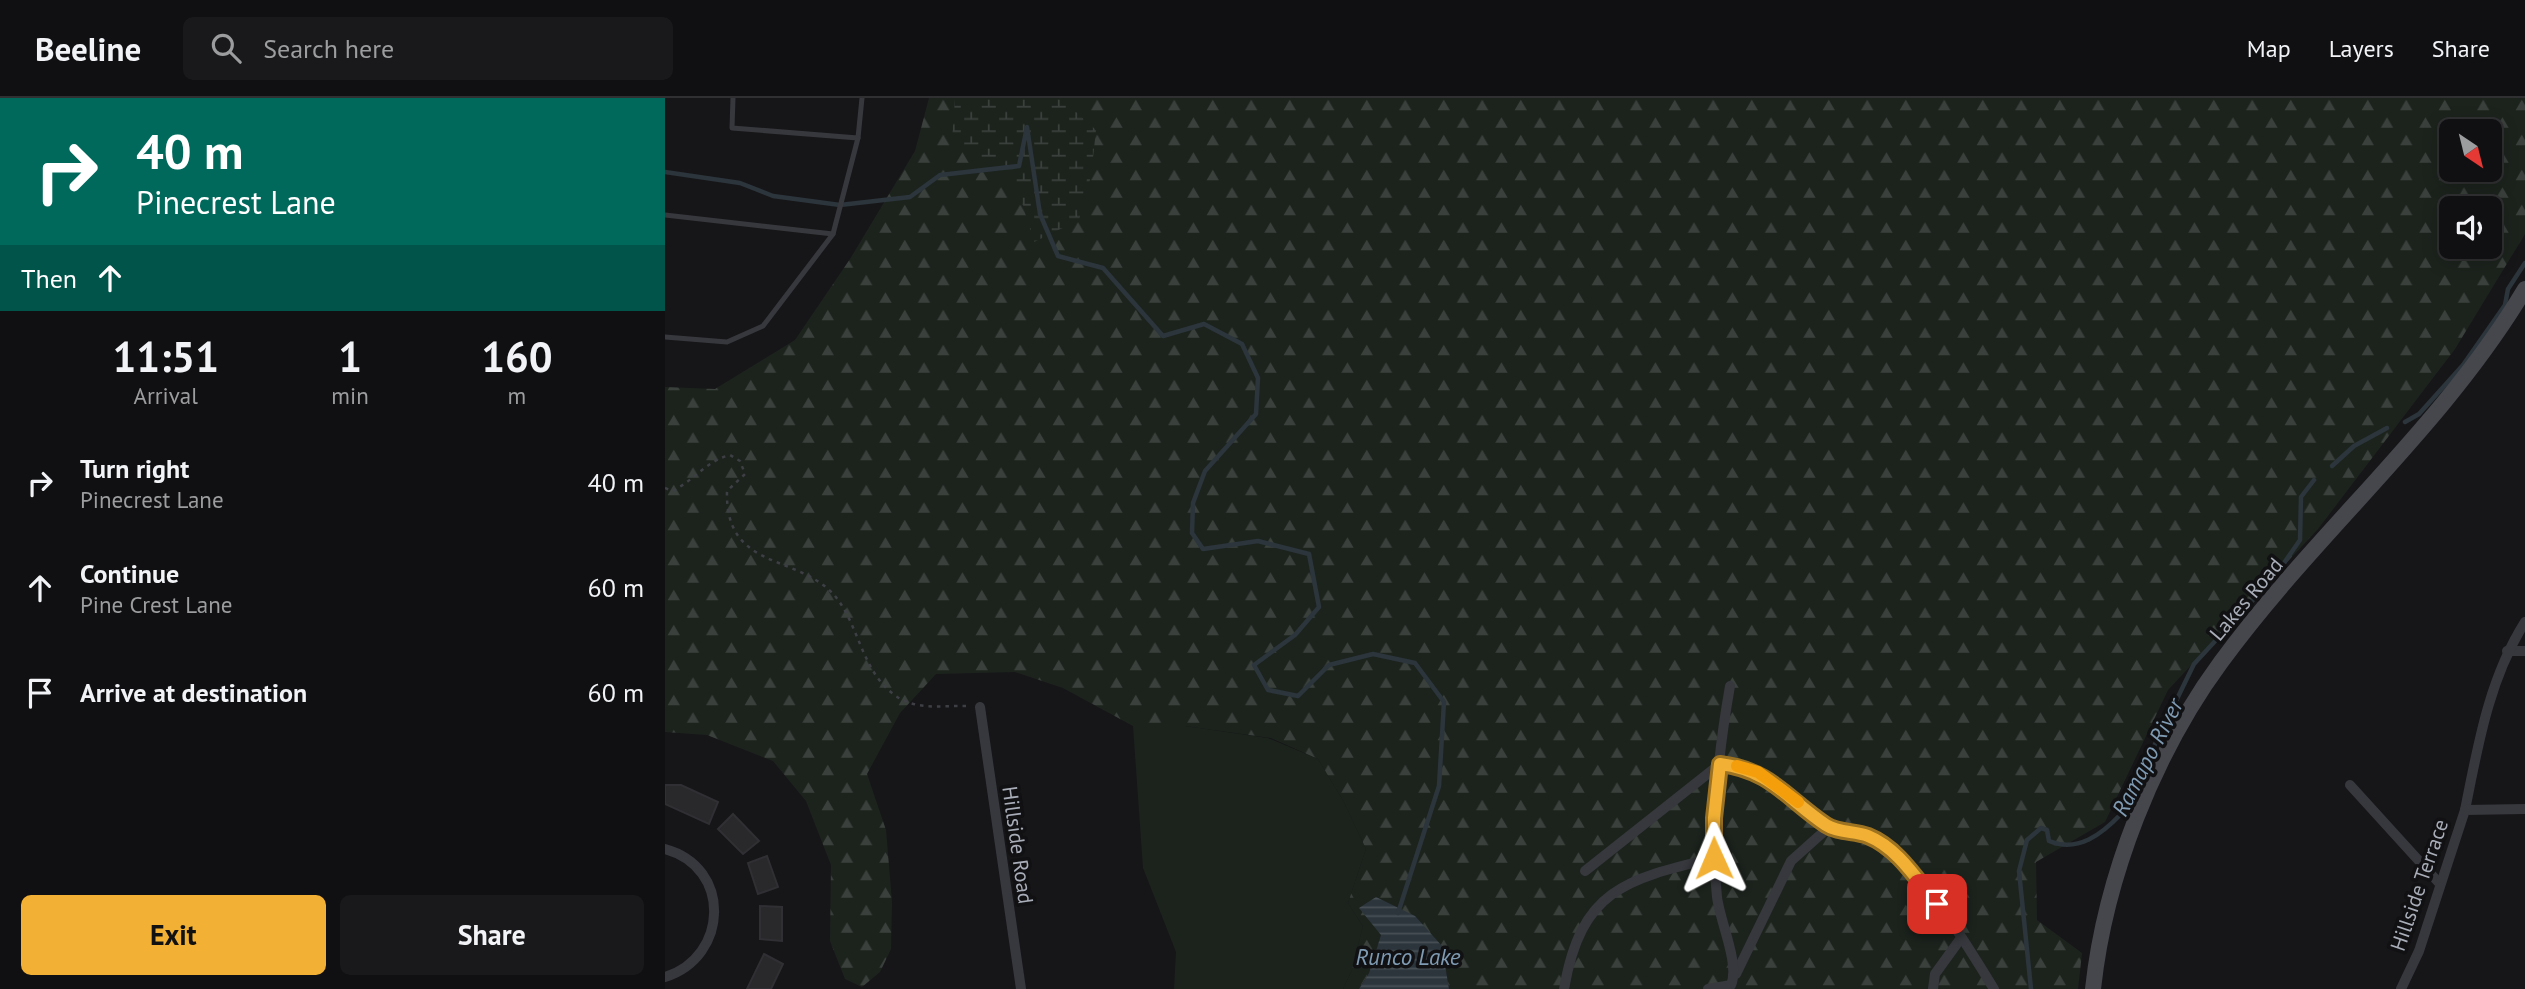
<!DOCTYPE html>
<html lang="en">
<head>
<meta charset="utf-8">
<style>
  body { margin:0; font-family:"PT Sans",sans-serif; background:#19191b; color:#f1f3f6; height:100vh; display:flex; flex-direction:column; font-size:26px; white-space:nowrap }
  * { box-sizing:border-box; margin:0 }
  p { font-size:23px; color:#9c9d9f }
  .icon { flex:none; width:38px; height:38px; fill:none; stroke:currentColor; stroke-width:2; stroke-linecap:round; stroke-linejoin:round }
  .map { position:relative; flex:1; overflow:hidden }
  .panel { display:flex; flex-direction:column; background:#101012; width:665px }
  .panel>* { flex:none }
  .guide { background:#00695c; color:#fff; overflow:hidden }
  .needle { width:46px; rotate:145deg }
  .tools { position:absolute; left:1774px; top:21px; display:grid; gap:14px }
  .tools a { display:grid; place-items:center; width:63px; height:63px; border-radius:10px; background:#101012; box-shadow:0 4px 18px #0003,0 0 0 2px #303032; font-size:35px }
  .pin { position:absolute; display:grid; place-items:center; width:60px; height:60px; color:#fff; margin:-30px; border-radius:14px; box-shadow:0 4px 10px #0006 }
  .me { position:absolute; width:77px; margin:-38px; rotate:359deg; stroke-linejoin:round; filter:drop-shadow(0 0 5px #0008) }
  .turn { display:flex; align-items:center; gap:24px; height:147px; padding:0 21px; font-size:32px }
  .turn .icon { width:91px; height:91px; stroke-width:2.5 }
  .turn b { display:block; font-size:49px; line-height:60px }
  .then { display:flex; align-items:center; height:66px; padding:0 21px; background:#0003; gap:14px; font-size:26px }
  .eta { display:flex; justify-content:space-evenly; align-items:center; height:119px; text-align:center }
  .eta b { font-size:42px; font-weight:700; line-height:49px }
  .primary-button { display:flex; gap:14px; margin-top:auto; padding:14px 21px }
  .primary-button a { flex:1; height:80px; border-radius:10px; background:#f2b134; color:#111; font-size:28px; font-weight:700; line-height:80px; text-align:center }
  .primary-button a+a { background:#19191b; color:#f1f3f6 }
  ul { padding:0; list-style:none }
  li { display:flex; align-items:center; gap:21px; height:105px; padding:0 21px }
  li div { flex:1 }
  li b { display:block; font-size:26px }
  li em { font-style:normal }
  header { display:flex; align-items:center; gap:42px; box-sizing:border-box; height:98px; padding:0 35px; background:#101012; border-bottom:2px solid #303032 }
  header strong { font-size:33px }
  nav { display:flex; gap:38px; margin-inline-start:auto; font-size:24px }
  .search { width:490px; height:63px; background:#19191b; display:flex; align-items:center; gap:18px; box-sizing:border-box; padding:0 24px; border-radius:10px; color:#9c9d9f; font-size:26px }
  main { display:flex; flex:1; min-height:0 }
  .map>svg:first-child { display:block }
</style>
</head>
<body>
<header>
<strong>Beeline</strong>
<div class="search"><svg class="icon" aria-label="search" viewBox="0 0 24 24"><circle cx="10" cy="10" r="6"/><path d="M15 15l6 6"/></svg>Search here</div>
<nav><a>Map</a><a>Layers</a><a>Share</a></nav>
</header>
<main>
<section class="panel">
<div class="guide">
<div class="turn"><svg class="icon" aria-label="right" viewBox="0 0 24 24"><path d="M7 20v-9h11M14 6l5 5-5 5"/></svg><div><b>40 m</b>Pinecrest Lane</div></div>
<div class="then">Then<svg class="icon" aria-label="ahead" viewBox="0 0 24 24"><path d="M12 20V5M6 11l6-6 6 6"/></svg></div>
</div>
<div class="eta">
<div><b>11:51</b><p>Arrival</p></div>
<div><b>1</b><p>min</p></div>
<div><b>160</b><p>m</p></div>
</div>
<ul>
<li><svg class="icon" aria-label="right" viewBox="0 0 24 24"><path d="M7 20v-9h11M14 6l5 5-5 5"/></svg><div><b>Turn right</b><p>Pinecrest Lane</p></div><em>40 m</em></li>
<li><svg class="icon" aria-label="ahead" viewBox="0 0 24 24"><path d="M12 20V5M6 11l6-6 6 6"/></svg><div><b>Continue</b><p>Pine Crest Lane</p></div><em>60 m</em></li>
<li><svg class="icon" aria-label="arrive" viewBox="0 0 24 24"><path d="M6 21V4h12l-3 4 3 4H6"/></svg><div><b>Arrive at destination</b></div><em>60 m</em></li>
</ul>
<div class="primary-button"><a>Exit</a><a>Share</a></div>
</section>
<div class="map">
<svg width="1860" height="891" viewBox="0 0 1860 891">
  <defs>
    <pattern id="forest-firs" width="22" height="20" patternUnits="userSpaceOnUse" patternTransform="scale(1.75)"><rect width="22" height="20" fill="#1c231d"/><path d="M5 1l3.5 6h-7zM16 11l3.5 6h-7z" fill="#3a403c"/></pattern>
    <pattern id="wetland-marsh" width="20" height="14" patternUnits="userSpaceOnUse" patternTransform="scale(1.75)"><rect width="20" height="14" fill="#1c231d"/><path d="M1 5h8M5 5V1M11 12h8M15 12V8" fill="none" stroke="#3a403c"/></pattern>
    <pattern id="water-rules" width="6" height="5" patternUnits="userSpaceOnUse" patternTransform="scale(1.75)"><rect width="6" height="5" fill="#2c353c"/><path d="M0 2.5h6" fill="none" stroke="#485056"/></pattern>
  </defs>
  <rect width="100%" height="100%" fill="#161618"/>
  <polygon fill="#1c231d" points="468,628 520,628 603,640 653,661 679,704 701,751 683,805 698,828 687,872 678,891 509,891 511,854 478,770"/>
  <path fill="url(#forest-firs)" fill-rule="evenodd" d="M264,0h1596v136l-70,115 -137,180 -150,161 -63,132 -69,40 1,58 45,33 -4,36h-629l-7,-43 -61,-11 -12,38 -10,16h-16l9,-19 11,-44 -15,-23 18,-54 -22,-47 -26,-43 -47,-21 -86,-12h-52l-70,-38 -48,-16 -79,2 -36,39 -33,61 19,56 6,72 -1,47 -11,23 -18,15 -17,-8 -15,-38 1,-76 -25,-64 -33,-40 -66,-26 -42,-3v-345l50,2 80,-49 55,-81 65,-108zM1787,33h38v39h-38zM1787,110h38v39h-38z"/>
  <polygon fill="url(#wetland-marsh)" points="290,0 402,0 400,4 431,32 426,78 414,122 369,144 352,88 328,75 287,43"/>
  <polygon fill="url(#water-rules)" points="711,799 750,818 777,848 784,891 694,891 704,875 716,837 694,810"/>
  <g fill="none" stroke-linecap="round" stroke-linejoin="round">
    <g stroke="#2c353c" stroke-width="4.5">
      <polyline points="0,74 75,85 108,98 175,107 245,99 275,77 354,68 362,29 375,116 393,158 438,170 498,238 539,226 577,246 593,280 591,316 540,373 528,405 527,435 538,451 593,443 644,456 654,509 630,537 589,567 603,592 633,598 664,567 708,556 750,565 779,604 774,688 733,815"/>
      <polyline points="1740,324 1754,316 1798,267 1840,207 1843,191 1860,165"/>
      <polyline points="1667,368 1689,348 1722,330"/>
      <path d="M1366,891l-12,-118 8,-31 14,-12 6,2 2,11c29,12 53,-7 72,-27l73,-150 81,-88 25,-36 1,-43 13,-17"/>
    </g>
  </g>
  <g fill="#29292c" stroke="#303034" stroke-width="2">
    <polygon points="0,687 16,687 53,704 44,726 0,706"/>
    <polygon points="68,716 94,743 78,756 53,731"/>
    <polygon points="102,758 113,789 93,796 83,765"/>
    <polygon points="95,808 117,809 117,843 95,841"/>
    <polygon points="99,856 118,866 106,891 82,891"/>
  </g>
  <g fill="none" stroke-linecap="round" stroke-linejoin="round">
    <path stroke="#3d3f44" stroke-width="2.5" stroke-dasharray="3.5 5" stroke-linecap="butt" d="M0,390l7,3c22,-10 34,-30 58,-36l10,6 5,13 -18,17c-2,75 61,64 100,97 31,26 31,78 65,105 22,19 51,12 77,13"/>
    <g stroke="#37383d" stroke-width="5">
      <polyline points="68,0 67,30 193,40 197,0"/>
      <polyline points="0,117 168,136"/>
      <polyline points="0,239 62,244 98,228 168,136 193,40"/>
    </g>
    <g stroke="#37383d" stroke-width="10">
      <polyline points="1842,553 1860,553"/>
      <polyline points="315,609 356,891"/>
      <polyline points="1685,687 1775,786"/>
      <path d="M1800,712c13,-65 24,-131 60,-188"/>
      <path d="M0,751c67,18 64,108 0,128"/>
      <path d="M920,773l135,-107c38,4 60,23 88,46 6,5 13,14 21,17 17,9 38,5 56,17 36,25 85,106 109,145"/>
      <polyline points="1071,876 1126,763 1164,729"/>
      <path d="M899,891c17,-99 61,-110 150,-131"/>
      <path d="M1043,891l23,-4c9,-21 -11,-63 -14,-88 -7,-70 1,-143 13,-211"/>
      <polyline points="1268,891 1270,876 1296,840"/>
      <polyline points="1736,891 1754,853 1800,712 1860,711"/>
    </g>
    <path stroke="#45474d" stroke-width="16" d="M1428,891c12,-112 61,-236 128,-327 95,-130 221,-234 304,-373"/>
  </g>
  <g fill="none" stroke-linecap="round" stroke-linejoin="round">
    <defs>
      <path id="route" d="M1049,760v-40l6,-54c51,6 67,35 106,61 12,8 29,6 42,11 30,12 49,44 69,68"/>
    </defs>
    <use href="#route" stroke="#9d7322" stroke-width="18"/>
    <use href="#route" stroke="#f2b134" stroke-width="12"/>
    <polyline stroke="#f59e0b" stroke-width="12" points="1072,668 1093,674 1133,704"/>
  </g>
  <g text-anchor="middle" dominant-baseline="central" stroke-width="7" stroke-linejoin="round" paint-order="stroke">
    <g font-size="21" fill="#a8adb8" stroke="#111113">
      <text transform="translate(1581 501) rotate(-50)">Lakes Road</text>
      <text transform="translate(353 747) rotate(82)">Hillside Road</text>
      <text transform="translate(1754 787) rotate(-71)">Hillside Terrace</text>
    </g>
    <g font-size="23" font-style="italic" fill="#7f9bb3" stroke="#111113">
      <text transform="translate(1482 659) rotate(-63)">Ramapo River</text>
      <text x="743" y="858">Runco Lake</text>
    </g>
  </g>
</svg>
<div class="tools">
<a><svg class="needle" viewBox="-14 -14 28 28"><path d="M0-13l5 13h-10z" fill="#e53935"/><path d="M0 13l5-13h-10z" fill="#9c9d9f"/></svg></a>
<a><svg class="icon" aria-label="sound" viewBox="0 0 24 24"><path d="M4 9h4l5-4v14l-5-4H4zM17 9q2 3 0 6"/></svg></a>
</div>
<div class="pin" style="left:1272px;top:806px;background:#d93025"><svg class="icon" aria-label="arrive" viewBox="0 0 24 24"><path d="M6 21V4h12l-3 4 3 4H6"/></svg></div>
<svg class="me" style="left:1049px;top:760px" viewBox="-20 -20 40 40"><path d="M0-17L14 15 0 8-14 15z" fill="#f2b134" stroke="#fff" stroke-width="4"/></svg>
</div>
</main>
</body>
</html>
